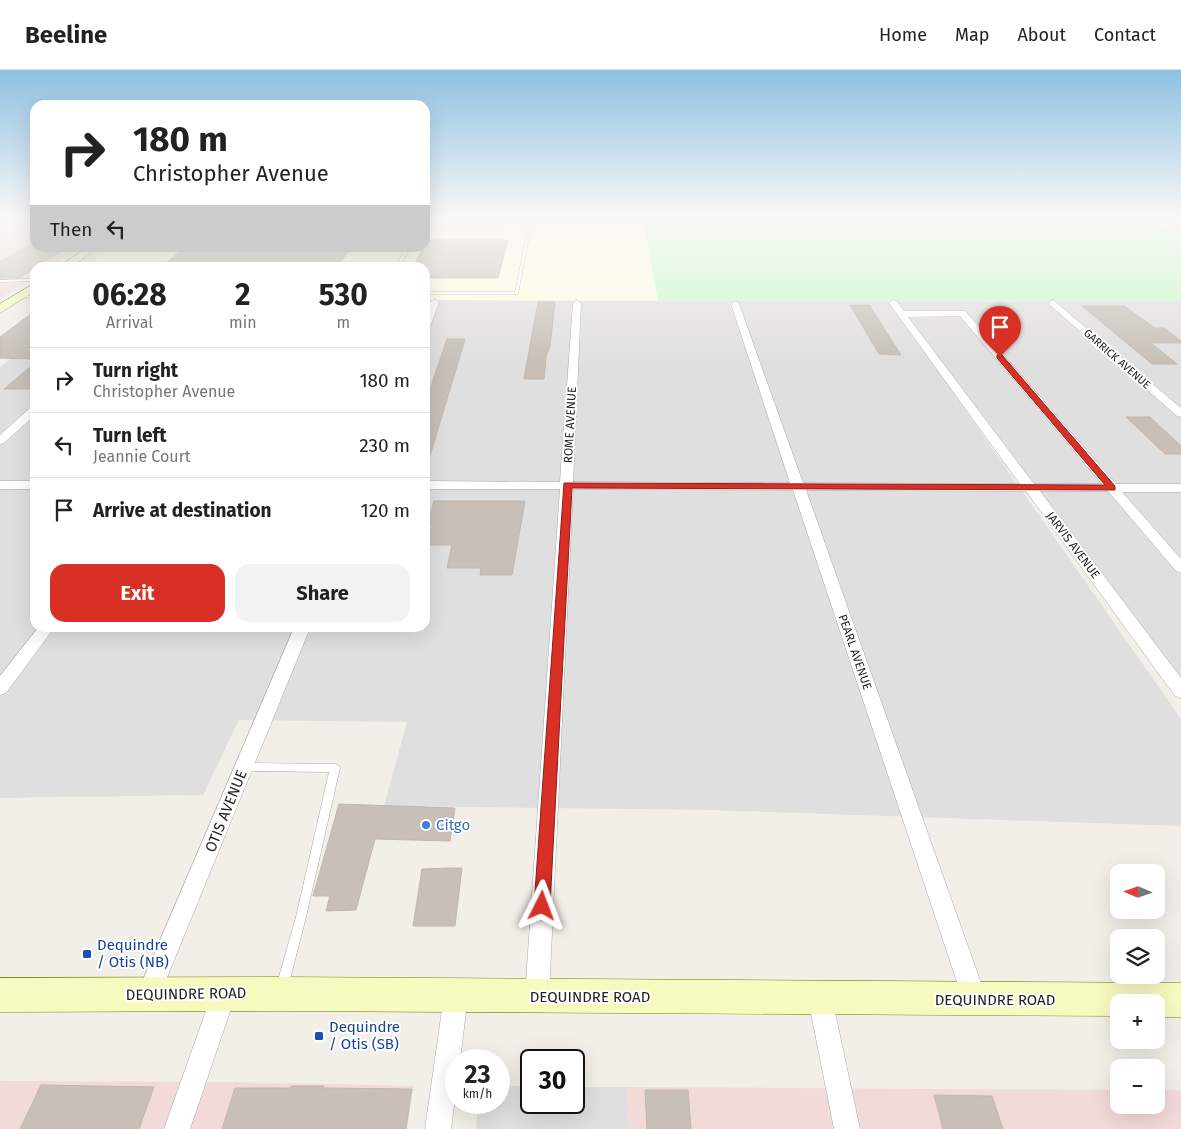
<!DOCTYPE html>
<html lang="en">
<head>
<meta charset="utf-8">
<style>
  body { margin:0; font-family:"Fira Sans",sans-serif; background:#f2f2f2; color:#222; height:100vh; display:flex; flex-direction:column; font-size:19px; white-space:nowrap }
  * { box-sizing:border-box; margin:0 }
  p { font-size:16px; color:#767676 }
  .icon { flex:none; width:28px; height:28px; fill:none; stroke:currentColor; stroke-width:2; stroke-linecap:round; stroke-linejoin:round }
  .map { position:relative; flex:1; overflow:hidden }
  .side { position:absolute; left:30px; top:192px; width:400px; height:370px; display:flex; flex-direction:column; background:#fff; border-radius:15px; box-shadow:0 5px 20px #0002 }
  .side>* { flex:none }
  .hud { position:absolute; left:30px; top:30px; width:400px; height:152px; border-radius:15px; box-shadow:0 5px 20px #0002; background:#fff; color:#222; overflow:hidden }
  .needle { width:32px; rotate:272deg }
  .controls { position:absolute; left:1110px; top:794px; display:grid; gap:10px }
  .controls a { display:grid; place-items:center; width:55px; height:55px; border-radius:10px; background:#fff; box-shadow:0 5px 20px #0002; font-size:25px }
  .speed { position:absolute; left:445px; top:979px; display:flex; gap:10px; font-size:25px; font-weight:700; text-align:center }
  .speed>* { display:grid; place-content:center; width:65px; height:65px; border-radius:50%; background:#fff; box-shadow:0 5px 20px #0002; line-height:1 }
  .speed small { font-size:12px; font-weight:400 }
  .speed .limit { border:2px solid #111; border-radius:8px; background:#fff; color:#111 }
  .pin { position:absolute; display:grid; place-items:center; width:42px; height:42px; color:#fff; margin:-51px -21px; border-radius:50% 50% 50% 0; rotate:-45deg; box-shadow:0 0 5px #0007 }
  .pin .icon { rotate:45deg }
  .me { position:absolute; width:55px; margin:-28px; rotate:3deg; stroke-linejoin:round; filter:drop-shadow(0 0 4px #0008) }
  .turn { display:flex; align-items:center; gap:18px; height:105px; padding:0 20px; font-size:22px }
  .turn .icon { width:65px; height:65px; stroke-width:2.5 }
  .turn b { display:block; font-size:35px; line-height:42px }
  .then { display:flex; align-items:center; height:48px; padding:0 20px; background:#0003; gap:10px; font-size:19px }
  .eta { display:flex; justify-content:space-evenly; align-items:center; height:85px; text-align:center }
  .eta b { font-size:30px; font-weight:700; line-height:35px }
  .cta { display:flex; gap:10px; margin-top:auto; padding:10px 20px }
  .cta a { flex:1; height:58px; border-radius:15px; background:#d93025; color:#fff; font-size:20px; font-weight:700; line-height:58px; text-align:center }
  .cta a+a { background:#f2f2f2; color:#222 }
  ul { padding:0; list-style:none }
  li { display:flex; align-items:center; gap:15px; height:65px; padding:0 20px; border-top:1px solid #e0e0e0 }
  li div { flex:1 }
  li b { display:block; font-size:19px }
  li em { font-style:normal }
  header { display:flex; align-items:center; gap:30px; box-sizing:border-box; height:70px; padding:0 25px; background:#fff; border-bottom:1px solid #e0e0e0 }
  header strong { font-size:24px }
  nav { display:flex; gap:28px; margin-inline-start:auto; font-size:18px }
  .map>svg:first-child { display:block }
</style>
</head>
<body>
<header>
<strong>Beeline</strong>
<nav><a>Home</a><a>Map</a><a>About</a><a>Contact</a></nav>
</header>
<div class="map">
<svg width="1181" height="1059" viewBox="0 0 1181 1059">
  <rect width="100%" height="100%" fill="#f2efe9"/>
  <g fill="#e0dfdf">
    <polygon points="425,230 1181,232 1181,608 898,243 1181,649 1181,756 711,740 384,736 407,652 239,650 203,725 0,728 0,297 35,270 35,558 425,558"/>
    <polygon points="499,1016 531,1016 531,1032 574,1032 574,1017 627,1017 629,1059 476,1059 478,1033 499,1032"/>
  </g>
  <g fill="#f2dad9">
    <polygon points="15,146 35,146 35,178 78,178 48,197 35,198 35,206 0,229 0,154"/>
    <polygon points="0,1011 230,1012 413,1016 407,1059 0,1059"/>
    <polygon points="627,1017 1119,1020 1119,1035 1156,1035 1156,1020 1181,1020 1181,1059 629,1059"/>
  </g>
  <polygon fill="#ffffe5" points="425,146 643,146 658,231 425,230 425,198 83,198 111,178 425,178"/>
  <polygon fill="#c8facc" points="643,146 1181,146 1181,153 1156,153 1181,168 1181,232 658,231"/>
  <g fill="#c7bfb8" stroke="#c4b6ab">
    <polygon points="426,170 508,170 498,208 425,208 425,198 413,198 422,178 425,178"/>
    <polygon points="35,172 35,178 66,178 19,208 0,208 0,192"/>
    <polygon points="184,178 351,178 336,198 160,198"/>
    <polygon points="538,232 555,232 550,276 546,287 544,309 524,309"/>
    <polygon points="850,235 869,235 901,285 879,284"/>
    <polygon points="1082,236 1124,236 1155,258 1164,258 1181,271 1181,273 1151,273 1177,294 1152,294"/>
    <polygon points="35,241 35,289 0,288 0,267"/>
    <polygon points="447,269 465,269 429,389 425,388 425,334"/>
    <polygon points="35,293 35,319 4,319"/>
    <polygon points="1126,347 1150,347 1181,376 1181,384 1165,384"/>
    <polygon points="434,431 525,431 512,505 480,505 481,498 447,498 452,475 426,475 432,455 427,455"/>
    <polygon points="339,734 455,738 450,771 375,769 356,840 326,841 330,826 313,826"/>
    <polygon points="450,798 462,798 455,856 413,856 422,799"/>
    <polygon points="41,1015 154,1017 139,1059 20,1059"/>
    <polygon points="291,1016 324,1016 323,1018 412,1019 406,1059 222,1059 235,1018 291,1018"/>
    <polygon points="645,1020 688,1020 691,1059 647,1059"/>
    <polygon points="934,1025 992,1026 1003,1059 943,1059"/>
  </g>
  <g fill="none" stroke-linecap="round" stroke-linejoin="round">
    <defs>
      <g id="lane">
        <polygon points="425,146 533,146 518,224 425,224 425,222 515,222 530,148 505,148 503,157 501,158 425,158 425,156 500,156 502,148 425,149"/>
        <polygon points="35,150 35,152 30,155 35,156 35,158 24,156"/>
        <polygon points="1181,156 1181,158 1176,159 1181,163 1181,166 1171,159"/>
        <polygon points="406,178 410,178 399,198 395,198"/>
        <polygon points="35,209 35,211 0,212 0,210"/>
        <polygon points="18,225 35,226 35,228 19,227 17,226"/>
        <polygon points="244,693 335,694 338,695 340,698 306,847 288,917 286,921 282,923 278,921 276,917 296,847 329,702 244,701 241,700 239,697 241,694"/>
      </g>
      <g id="street">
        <polygon points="2,146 11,146 0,152 0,147"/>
        <path d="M435,229l4,3 -9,25 -5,3c0,-10 0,-26 10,-31z"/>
        <path d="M577,230l4,3 -8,179 217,1 -59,-179 4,-3 4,3 64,179 217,1 -131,-181 4,-3 3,1 8,10h61l151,173h65v8h-59l59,67v14l-5,-2 -68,-80h-68l141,187v20l-6,-2 -149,-205 -220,-1 181,510 -4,8 -8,4 -8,-4 -4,-8 -170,-510 -220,-1 -24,507 -4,8 -8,4 -8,-4 -4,-8 35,-507h-135v-8l135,1 13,-179zM960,246l142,168h-68l-126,-167z"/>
        <polygon points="1053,230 1181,338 1181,347 1177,346 1050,235 1050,231"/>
        <polygon points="35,336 35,345 4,373 0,374 0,365 31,337"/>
        <rect x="0" y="411" width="35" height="8"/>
        <polygon points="38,558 54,558 6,623 0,625 0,606"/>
        <polygon points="294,558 310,558 157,932 149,936 141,932 137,924"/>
        <polygon points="224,912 232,916 236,924 190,1059 164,1059 212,924 216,916"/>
        <polygon points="456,914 464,918 468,926 460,990 456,990 456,1019 451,1059 425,1059 444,926 448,918"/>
        <polygon points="820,916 828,920 832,928 860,1059 834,1059 808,928 812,920"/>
      </g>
      <g id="secondary">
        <polygon points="86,178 97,178 70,198 57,198"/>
        <polygon points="35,213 35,221 0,243 0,234"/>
        <polygon points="280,907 1181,913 1181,947 1156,947 1156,932 1119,932 1119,946 280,941 0,942 0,908"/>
      </g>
    </defs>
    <use href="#lane" stroke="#a9a9a9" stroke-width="1"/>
    <use href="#street" stroke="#a9a9a9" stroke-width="1"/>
    <use href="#secondary" stroke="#707d05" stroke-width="1"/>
    <use href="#lane" fill="#fff" fill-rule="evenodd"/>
    <use href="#street" fill="#fff" fill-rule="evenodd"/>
    <use href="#secondary" fill="#f7fabf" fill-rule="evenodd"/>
  </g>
  <linearGradient id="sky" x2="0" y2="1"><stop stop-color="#8fc0e4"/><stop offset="0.5" stop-color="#f9f8f5"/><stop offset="1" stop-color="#f9f8f5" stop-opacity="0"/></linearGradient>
  <rect width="1181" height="294" fill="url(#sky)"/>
  <polygon fill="#d93025" stroke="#8d1f18" points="997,285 1002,285 1115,416 1115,420 572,418 550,836 548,842 542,844 536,842 534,836 564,413 1105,415 997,288"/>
  <circle fill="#3f7fe0" stroke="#fff" stroke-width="2" cx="426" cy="755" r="5"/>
  <g fill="#1a4fb4" stroke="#fff" stroke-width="2">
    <rect x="82" y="879" width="10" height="10" rx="2.5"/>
    <rect x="314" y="961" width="10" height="10" rx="2.5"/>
  </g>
  <g text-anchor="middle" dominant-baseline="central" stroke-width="4" stroke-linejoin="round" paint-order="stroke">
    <g font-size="11" fill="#222" stroke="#fff">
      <text transform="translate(1117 289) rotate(41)">GARRICK AVENUE</text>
    </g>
    <g font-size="12" fill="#222" stroke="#fff">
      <text transform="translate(570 355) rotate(-87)">ROME AVENUE</text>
      <text transform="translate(1073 475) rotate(53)">JARVIS AVENUE</text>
      <text transform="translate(855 582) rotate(71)">PEARL AVENUE</text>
    </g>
    <g font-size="15" fill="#222" stroke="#fff">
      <text transform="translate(226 741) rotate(-68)">OTIS AVENUE</text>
      <text transform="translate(186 924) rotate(-1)">DEQUINDRE ROAD</text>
      <text x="590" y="927">DEQUINDRE ROAD</text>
      <text x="995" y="930">DEQUINDRE ROAD</text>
    </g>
    <g font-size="15" fill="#366cbe" stroke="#fff" text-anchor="start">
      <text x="436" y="755">Citgo</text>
    </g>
    <g font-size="15" fill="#164399" stroke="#fff" text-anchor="start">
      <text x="97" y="875">Dequindre<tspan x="97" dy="17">/ Otis (NB)</tspan></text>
      <text x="329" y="957">Dequindre<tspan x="329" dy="17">/ Otis (SB)</tspan></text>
    </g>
  </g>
</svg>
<div class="controls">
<a><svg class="needle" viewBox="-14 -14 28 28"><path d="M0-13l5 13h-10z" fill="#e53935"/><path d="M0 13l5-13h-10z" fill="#767676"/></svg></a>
<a><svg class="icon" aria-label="layers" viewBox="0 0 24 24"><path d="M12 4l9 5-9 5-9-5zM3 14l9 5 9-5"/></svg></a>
<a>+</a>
<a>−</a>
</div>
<div class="speed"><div>23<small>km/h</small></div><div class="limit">30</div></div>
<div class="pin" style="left:1000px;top:287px;background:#d93025"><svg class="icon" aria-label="arrive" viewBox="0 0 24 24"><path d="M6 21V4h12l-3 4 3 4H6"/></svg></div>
<svg class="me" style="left:542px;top:836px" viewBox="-20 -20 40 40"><path d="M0-17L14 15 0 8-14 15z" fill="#d93025" stroke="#fff" stroke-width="4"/></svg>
<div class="hud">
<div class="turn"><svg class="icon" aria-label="right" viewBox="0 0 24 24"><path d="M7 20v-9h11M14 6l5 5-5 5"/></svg><div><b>180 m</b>Christopher Avenue</div></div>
<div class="then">Then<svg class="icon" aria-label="left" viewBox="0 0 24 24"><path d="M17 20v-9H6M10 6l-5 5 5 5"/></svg></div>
</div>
<section class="side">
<div class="eta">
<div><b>06:28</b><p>Arrival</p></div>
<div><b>2</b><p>min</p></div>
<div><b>530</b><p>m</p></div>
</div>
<ul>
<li><svg class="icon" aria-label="right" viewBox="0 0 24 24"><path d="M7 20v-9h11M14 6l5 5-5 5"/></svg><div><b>Turn right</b><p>Christopher Avenue</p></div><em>180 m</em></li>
<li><svg class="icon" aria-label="left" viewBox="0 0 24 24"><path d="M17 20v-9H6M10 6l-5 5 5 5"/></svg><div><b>Turn left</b><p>Jeannie Court</p></div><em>230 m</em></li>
<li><svg class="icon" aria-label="arrive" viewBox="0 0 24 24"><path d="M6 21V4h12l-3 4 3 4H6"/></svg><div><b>Arrive at destination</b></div><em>120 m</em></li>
</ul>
<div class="cta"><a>Exit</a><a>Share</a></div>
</section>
</div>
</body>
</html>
